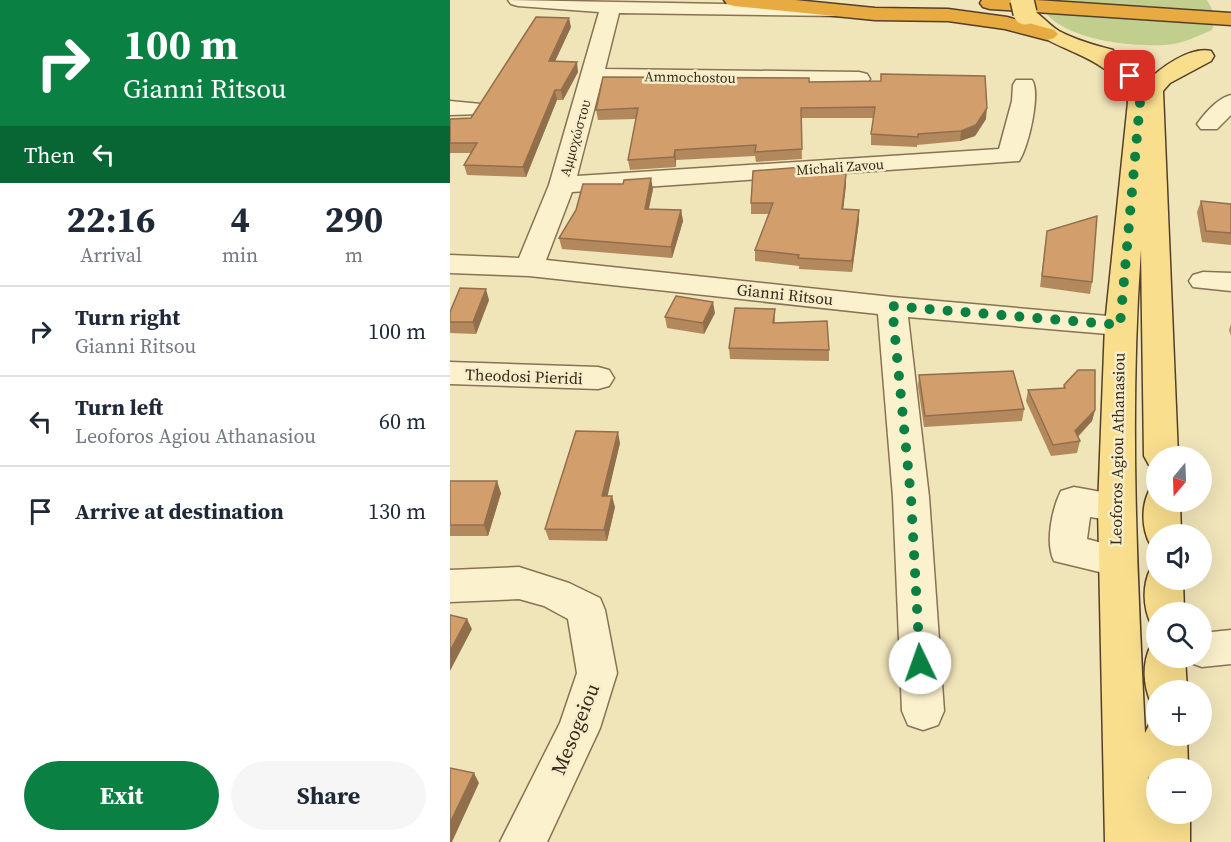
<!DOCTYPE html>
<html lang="en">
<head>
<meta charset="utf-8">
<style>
  body { margin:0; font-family:"Source Serif 4",serif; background:#f6f6f7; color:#1f2937; height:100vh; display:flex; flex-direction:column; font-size:22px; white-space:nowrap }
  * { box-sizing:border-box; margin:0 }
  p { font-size:20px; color:#747a83 }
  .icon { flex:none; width:33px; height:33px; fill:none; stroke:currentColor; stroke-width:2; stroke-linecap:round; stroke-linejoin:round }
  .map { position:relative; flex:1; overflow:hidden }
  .sheet { display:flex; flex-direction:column; background:#fff; width:450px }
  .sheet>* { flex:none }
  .hud { background:#0b8043; color:#fff; overflow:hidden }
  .needle { width:39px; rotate:199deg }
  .tools { position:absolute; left:696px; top:446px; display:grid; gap:12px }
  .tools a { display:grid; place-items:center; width:66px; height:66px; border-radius:50%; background:#fff; box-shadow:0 6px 24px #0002; font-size:30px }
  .pin { position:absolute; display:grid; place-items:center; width:51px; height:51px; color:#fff; margin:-26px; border-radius:12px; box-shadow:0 3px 9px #0006 }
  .me { position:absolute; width:66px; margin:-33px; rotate:357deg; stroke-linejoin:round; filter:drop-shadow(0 0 4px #0008) }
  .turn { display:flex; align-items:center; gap:21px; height:126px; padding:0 24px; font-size:27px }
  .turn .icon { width:78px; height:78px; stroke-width:2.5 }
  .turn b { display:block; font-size:42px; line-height:51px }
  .then { display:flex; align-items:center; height:57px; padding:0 24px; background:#0003; gap:12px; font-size:22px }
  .eta { display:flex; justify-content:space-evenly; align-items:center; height:102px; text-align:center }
  .eta b { font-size:36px; font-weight:700; line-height:42px }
  .primary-button { display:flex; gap:12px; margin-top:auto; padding:12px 24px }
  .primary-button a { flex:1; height:69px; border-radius:36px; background:#0b8043; color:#fff; font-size:24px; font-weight:700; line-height:69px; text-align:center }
  .primary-button a+a { background:#f6f6f7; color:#1f2937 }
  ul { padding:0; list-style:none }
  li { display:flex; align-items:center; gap:18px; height:90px; padding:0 24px; border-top:2px solid #e0e1e3 }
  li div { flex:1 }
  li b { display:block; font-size:22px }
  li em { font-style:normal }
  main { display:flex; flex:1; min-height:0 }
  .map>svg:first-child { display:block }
</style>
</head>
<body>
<main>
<section class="sheet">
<div class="hud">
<div class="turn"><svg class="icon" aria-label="right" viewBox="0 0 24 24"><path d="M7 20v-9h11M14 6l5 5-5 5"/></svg><div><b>100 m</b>Gianni Ritsou</div></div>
<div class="then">Then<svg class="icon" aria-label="left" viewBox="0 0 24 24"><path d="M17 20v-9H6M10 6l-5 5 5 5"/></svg></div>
</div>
<div class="eta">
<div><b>22:16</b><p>Arrival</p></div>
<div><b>4</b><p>min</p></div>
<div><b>290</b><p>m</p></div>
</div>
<ul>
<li><svg class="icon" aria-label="right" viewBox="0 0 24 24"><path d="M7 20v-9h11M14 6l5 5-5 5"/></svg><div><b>Turn right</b><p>Gianni Ritsou</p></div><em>100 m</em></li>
<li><svg class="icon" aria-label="left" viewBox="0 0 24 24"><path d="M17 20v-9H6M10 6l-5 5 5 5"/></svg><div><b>Turn left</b><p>Leoforos Agiou Athanasiou</p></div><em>60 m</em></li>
<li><svg class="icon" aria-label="arrive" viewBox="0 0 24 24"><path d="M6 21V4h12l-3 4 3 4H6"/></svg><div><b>Arrive at destination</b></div><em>130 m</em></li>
</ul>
<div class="primary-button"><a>Exit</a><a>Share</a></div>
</section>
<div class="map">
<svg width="781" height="842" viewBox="0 0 781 842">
  <rect width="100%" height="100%" fill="#f0e4b9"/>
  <path fill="#c2ce8d" d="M590,0h167c6,10 9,17 5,30 -12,5 -26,12 -39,14 -34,5 -125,-4 -133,-44z"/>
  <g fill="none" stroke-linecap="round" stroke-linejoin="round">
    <defs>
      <g id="minor">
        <path d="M58,0l323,6 7,2 3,4 -3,4 -219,-3 -14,56 254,3 8,2 3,5 -3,5 -8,2 -258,-3 -24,93 422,-27 13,-48 1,-16 3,-5h16c9,13 -4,69 -13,81l-447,31 -26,68 346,37 239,21 4,7 -4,7 -11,3 -212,-18 21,180 15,214 -6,14 -15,5 -15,-5 -6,-14 -9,-214 -15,-183 -349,-38 -79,-3v-18l69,3 30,-73 50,-173 -81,-6 -7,-2z"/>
        <path d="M781,95v20l-14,14h-16l-4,-5c8,-11 21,-26 34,-29z"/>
        <polygon points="0,101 31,104 35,109 31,114 0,115"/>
        <polygon points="753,272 781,273 781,291 743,287 739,281 743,275"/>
        <polygon points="0,362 148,367 159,370 164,378 159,386 148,389 0,384"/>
        <path d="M624,487l55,10 5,10 -5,10 -13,4 -26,-4 -3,22 42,11 6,11 -6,11 -13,4 -62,-15c-9,-18 -2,-52 7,-70z"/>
        <polygon points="69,567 119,583 150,598 155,610 167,673 150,728 97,842 50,842 110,723 127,673 118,619 94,606 69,599 0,602 0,570"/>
        <polygon points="781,630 781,664 752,667 738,662 735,657 752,657 752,633"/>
      </g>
      <g id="major">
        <path d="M575,7c13,3 22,17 34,24 17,9 35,14 54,19 8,12 23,20 32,34 13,-15 45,-38 66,-33l3,5 -3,5 -41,22 -7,8 15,365h-22v11l-7,-2 -5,-9 -3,-206c-12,162 -4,322 4,483l6,-12 5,-2v16h31l1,33h-32v17l-5,-2 -3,-7 1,26 2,-5 5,-2v18h34v29h-85l-7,-335 7,-182 23,-223c-15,-53 -84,-47 -113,-89l3,-4z"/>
        <path d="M706,489v12h24l1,33h-25v12l-6,-2c-8,-15 -9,-37 -1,-53z"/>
        <path d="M706,566v13h27l1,33h-28v13l-5,-1c-8,-17 -9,-39 0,-56z"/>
        <path d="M706,642v15h29l2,33h-31v15l-5,-2c-8,-19 -9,-40 0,-58z"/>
      </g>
      <g id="highway">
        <polygon points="274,0 345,0 425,8 498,9 557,17 604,30 608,34 604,38 597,40 555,29 498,21 425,20 284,6 277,4"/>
        <polygon points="532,0 586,0 781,13 781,25 540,9 533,7 530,3"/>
      </g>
    </defs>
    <use href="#minor" stroke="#877353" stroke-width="3"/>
    <use href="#major" stroke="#544028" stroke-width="3"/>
    <use href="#highway" stroke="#544028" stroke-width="3"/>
    <use href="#minor" fill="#fbf1cd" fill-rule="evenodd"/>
    <use href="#major" fill="#f8de8d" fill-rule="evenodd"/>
    <use href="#highway" fill="#e7ab42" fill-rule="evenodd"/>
    <defs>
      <polyline id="major-bridge" points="572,0 575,13"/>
    </defs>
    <use href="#major-bridge" stroke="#544028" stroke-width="26" stroke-linecap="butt"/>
    <use href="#major-bridge" stroke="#f8de8d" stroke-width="23"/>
  </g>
  <g fill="#b4885d">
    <polygon points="121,27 105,61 128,72 113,100 107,100 76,177 17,175 14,165 21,153 0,153 0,119 21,118"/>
    <polygon points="359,82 536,119 525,136 510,141 467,145 467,147 421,145 421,134 424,118 351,118 352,159 306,162 305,156 226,160 226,167 180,170 178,160 186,119 148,120 146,110"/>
    <polygon points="353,172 396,174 396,185 393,209 409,221 402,272 349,269 349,266 305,261 305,250 319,214 301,214 301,203"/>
    <polygon points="203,189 199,209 231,210 233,221 222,258 112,249 109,238"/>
    <polygon points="751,201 781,204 781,245 752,242 747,212"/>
    <polygon points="597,231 642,282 640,294 590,287"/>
    <polygon points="39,300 26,334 0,333 0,312"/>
    <polygon points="325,309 325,323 379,350 379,361 280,359 279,348"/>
    <polygon points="265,313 254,334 217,328 215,317"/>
    <polygon points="781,324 781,336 779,330"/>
    <polygon points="469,375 574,409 572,421 474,427 468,386"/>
    <polygon points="614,385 645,410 642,421 628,437 630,441 627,453 601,456 576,401 578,390 613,388"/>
    <polygon points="170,443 157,496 165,507 157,541 99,540 95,529"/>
    <polygon points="0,481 51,493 38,536 0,536"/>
  </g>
  <g fill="#926f4c">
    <polygon points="119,18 121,27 101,70 99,61"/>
    <polygon points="127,62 128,72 113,100 111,90"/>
    <polygon points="105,90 107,100 76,177 73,167"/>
    <polygon points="537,108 536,119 525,136 510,141 511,131"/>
    <polygon points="225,150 226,160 226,167 224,157"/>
    <polygon points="396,174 396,185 392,220 392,209"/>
    <polygon points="201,178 203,189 196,220 195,209"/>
    <polygon points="231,210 233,221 222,258 221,247"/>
    <polygon points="409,210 409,221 402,272 402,261"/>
    <polygon points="36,289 39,300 26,334 23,322"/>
    <polygon points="263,302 265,313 254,334 253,323"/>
    <polygon points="645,410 642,421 622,442 625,431"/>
    <polygon points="168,432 170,443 155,507 152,496"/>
    <polygon points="47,481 51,493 38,536 34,525"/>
    <polygon points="162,496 165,507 157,541 154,530"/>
    <polygon points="17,619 22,629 0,671 0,651"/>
    <polygon points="24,773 29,783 2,842 0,842 0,823"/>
  </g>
  <g fill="#d19e6c" stroke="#926f4c" stroke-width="1.5">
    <polygon points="86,17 119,18 99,61 127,62 111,90 105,90 73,167 14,165 27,143 0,143 0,119 21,118"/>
    <polygon points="431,74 535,76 537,108 526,125 511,131 468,134 468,137 421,134 425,107 351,108 352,149 305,152 306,145 225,150 224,157 178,160 188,108 146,110 153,77 359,78 359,82 431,81"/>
    <polygon points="353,167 353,172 396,174 392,209 409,210 402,261 348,258 349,255 305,250 323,203 301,203 303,171"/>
    <polygon points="201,178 195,209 231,210 221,247 109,238 126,210 133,184 173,184 174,180"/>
    <polygon points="751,201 781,204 781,233 756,231"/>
    <polygon points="647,216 642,282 592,276 597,231"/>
    <polygon points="10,288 36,289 23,322 0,322 0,312"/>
    <polygon points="226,296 263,302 253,323 215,317"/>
    <polygon points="285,308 325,309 323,323 377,321 379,350 279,348"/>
    <polygon points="628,370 645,370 645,410 625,431 630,441 603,445 578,390 615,388 614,385"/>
    <polygon points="563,371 574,409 475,416 469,375"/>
    <polygon points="126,431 168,432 152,496 162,496 154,530 95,529"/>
    <polygon points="0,481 47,481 34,525 0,525"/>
    <polygon points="0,615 17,619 0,651"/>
    <polygon points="0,768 24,773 0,823"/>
  </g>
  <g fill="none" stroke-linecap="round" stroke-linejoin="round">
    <polyline stroke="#0b8043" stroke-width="10" stroke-dasharray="0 18" points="470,663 461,498 442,306 670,325 690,102 687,88 680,76"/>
  </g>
  <g text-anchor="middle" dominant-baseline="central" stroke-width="5" stroke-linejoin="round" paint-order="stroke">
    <g font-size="14" fill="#352919" stroke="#f7edc9">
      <text transform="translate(240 77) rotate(1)">Ammochostou</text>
      <text transform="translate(125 138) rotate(-74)">Αμμοχώστου</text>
      <text transform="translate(390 167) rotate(-4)">Michali Zavou</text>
    </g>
    <g font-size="16" fill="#352919" stroke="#f7edc9">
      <text transform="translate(335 294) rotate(6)">Gianni Ritsou</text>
      <text transform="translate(74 376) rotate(2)">Theodosi Pieridi</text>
      <text transform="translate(667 449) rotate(-89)">Leoforos Agiou Athanasiou</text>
    </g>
    <g font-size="20" fill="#352919" stroke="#f7edc9">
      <text transform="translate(125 729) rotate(-68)">Mesogeiou</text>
    </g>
  </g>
</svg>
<div class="tools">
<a><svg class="needle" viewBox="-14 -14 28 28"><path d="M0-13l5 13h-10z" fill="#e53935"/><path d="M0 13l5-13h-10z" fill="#747a83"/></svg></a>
<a><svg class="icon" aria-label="sound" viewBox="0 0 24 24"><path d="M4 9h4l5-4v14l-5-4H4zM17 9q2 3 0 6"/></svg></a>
<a><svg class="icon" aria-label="search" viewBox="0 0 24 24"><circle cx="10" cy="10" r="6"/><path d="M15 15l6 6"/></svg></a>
<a>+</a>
<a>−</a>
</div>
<div class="pin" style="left:680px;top:76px;background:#d93025"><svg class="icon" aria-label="arrive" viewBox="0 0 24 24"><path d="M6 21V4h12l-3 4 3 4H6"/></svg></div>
<svg class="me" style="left:470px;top:663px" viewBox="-20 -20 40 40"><circle r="19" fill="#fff"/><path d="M0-13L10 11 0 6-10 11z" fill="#0b8043"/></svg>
</div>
</main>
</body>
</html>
